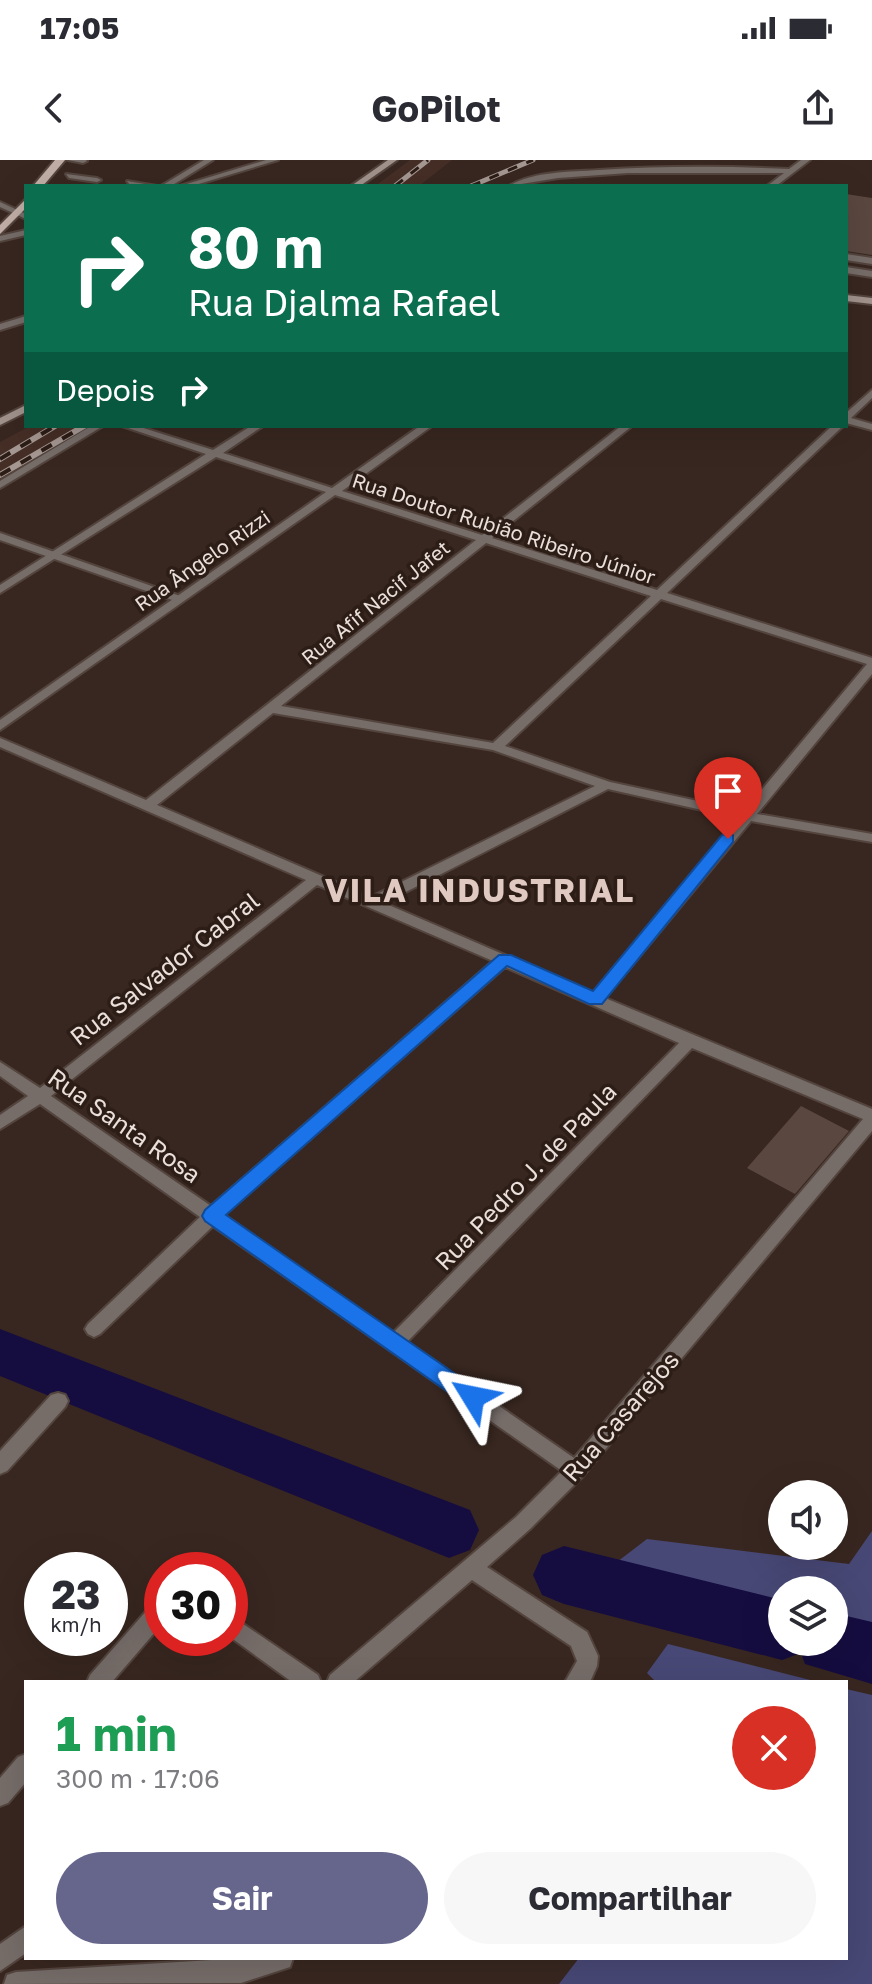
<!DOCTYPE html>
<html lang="pt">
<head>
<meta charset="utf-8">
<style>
  body { margin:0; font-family:"Golos Text",sans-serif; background:#f7f7f7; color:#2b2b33; height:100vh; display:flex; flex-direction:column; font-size:30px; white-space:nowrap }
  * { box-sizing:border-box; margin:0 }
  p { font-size:26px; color:#7c7c81 }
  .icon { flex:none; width:44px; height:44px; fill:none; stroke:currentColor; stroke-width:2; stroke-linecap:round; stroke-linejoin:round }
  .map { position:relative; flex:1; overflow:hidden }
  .sheet { position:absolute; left:24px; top:1520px; width:824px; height:280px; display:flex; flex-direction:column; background:#fff; border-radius:0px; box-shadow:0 8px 32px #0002 }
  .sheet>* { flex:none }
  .top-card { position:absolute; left:24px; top:24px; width:824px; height:244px; border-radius:0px; box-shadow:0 8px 32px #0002; background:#0b6e4f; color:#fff; overflow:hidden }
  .buttons { position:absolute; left:768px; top:1320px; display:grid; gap:16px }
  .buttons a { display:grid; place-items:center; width:80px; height:80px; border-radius:50%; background:#fff; box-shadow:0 8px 32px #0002; font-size:40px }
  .speed { position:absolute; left:24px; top:1392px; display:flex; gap:16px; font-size:40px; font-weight:700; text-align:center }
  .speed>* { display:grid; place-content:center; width:104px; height:104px; border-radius:50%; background:#fff; box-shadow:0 8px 32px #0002; line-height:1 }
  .speed small { font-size:20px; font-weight:400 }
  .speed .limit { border:12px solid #d22; background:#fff; color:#111 }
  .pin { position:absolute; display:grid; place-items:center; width:68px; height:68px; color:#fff; margin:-82px -34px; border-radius:50% 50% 50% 0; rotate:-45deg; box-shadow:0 0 8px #0007 }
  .pin .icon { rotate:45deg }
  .me { position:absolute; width:88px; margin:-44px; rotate:305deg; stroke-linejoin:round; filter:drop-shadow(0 0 6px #0008) }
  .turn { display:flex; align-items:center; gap:28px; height:168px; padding:0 32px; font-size:36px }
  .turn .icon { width:104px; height:104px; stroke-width:2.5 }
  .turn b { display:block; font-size:56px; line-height:68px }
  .then { display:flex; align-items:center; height:76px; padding:0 32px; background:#0003; gap:16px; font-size:30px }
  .round { display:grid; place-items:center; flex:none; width:84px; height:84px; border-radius:42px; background:#f7f7f7 }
  .headline { display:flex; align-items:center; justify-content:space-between; height:136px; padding:0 32px }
  h1 { font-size:48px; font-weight:700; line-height:60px; color:#1e9e55 }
  .action { display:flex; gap:16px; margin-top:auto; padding:16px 32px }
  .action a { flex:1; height:92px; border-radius:48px; background:#66668d; color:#fff; font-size:32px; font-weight:700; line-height:92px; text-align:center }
  .action a+a { background:#f7f7f7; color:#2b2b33 }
  .status { display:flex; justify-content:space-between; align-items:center; height:56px; padding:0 40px; background:#fff; direction:ltr }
  .status svg { height:22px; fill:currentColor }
  header { display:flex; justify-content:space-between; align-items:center; height:104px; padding:0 32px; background:#fff; font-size:36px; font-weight:700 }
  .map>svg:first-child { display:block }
</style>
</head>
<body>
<div class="status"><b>17:05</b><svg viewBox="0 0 49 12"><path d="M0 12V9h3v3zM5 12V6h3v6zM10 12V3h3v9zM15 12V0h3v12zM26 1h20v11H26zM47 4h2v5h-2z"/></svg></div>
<header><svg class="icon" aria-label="back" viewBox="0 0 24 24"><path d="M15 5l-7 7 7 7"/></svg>GoPilot<svg class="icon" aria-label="share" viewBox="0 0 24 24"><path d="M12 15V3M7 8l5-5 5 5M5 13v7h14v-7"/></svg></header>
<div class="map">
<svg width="872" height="1824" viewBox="0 0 872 1824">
  <rect width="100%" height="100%" fill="#382720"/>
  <g fill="#452e25">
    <polygon points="410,0 452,0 419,26 375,26"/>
    <polygon points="30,266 91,266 0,321 0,282"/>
  </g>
  <g fill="#484876">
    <polygon points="872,1371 872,1463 834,1454 834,1430 782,1430 782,1441 617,1402 647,1379 849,1404"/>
    <polygon points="668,1484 818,1522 656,1522 647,1513"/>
    <polygon points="846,1529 872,1535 872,1824 559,1824 579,1798 846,1798"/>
  </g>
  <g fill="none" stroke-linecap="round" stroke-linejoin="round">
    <g fill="#150d40" fill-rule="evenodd">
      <polygon points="0,1169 470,1350 479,1370 470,1390 449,1398 0,1216"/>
      <polygon points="564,1386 782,1440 782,1482 834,1482 834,1453 872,1462 872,1524 805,1504 801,1493 782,1500 564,1444 542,1435 533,1415 542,1395"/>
    </g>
  </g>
  <g fill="#5a4740">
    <polygon points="846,34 872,38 872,95 846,91"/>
    <polygon points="801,946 849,971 795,1034 747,1008"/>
  </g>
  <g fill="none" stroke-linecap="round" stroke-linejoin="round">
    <defs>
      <g id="service">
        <polygon points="68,0 86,0 87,1 83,3"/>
        <path d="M801,0h9l-34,26h-9l17,-13h-156l-70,5 -49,8c25,-15 61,-14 90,-16 63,-4 127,-4 190,-1z"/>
        <polygon points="66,14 97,18 101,20 97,22 69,18"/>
        <polygon points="127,21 157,26 130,25"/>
        <polygon points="846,94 872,98 872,104 846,100"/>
        <polygon points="846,107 872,111 872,117 846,113"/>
        <polygon points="0,373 183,437 185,439 175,441 0,380"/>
      </g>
      <g id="minor">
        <polygon points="204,0 213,0 171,26 161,26"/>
        <polygon points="266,0 278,0 192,26 180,26"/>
        <polygon points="0,42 26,54 26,59 0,47"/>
        <polygon points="26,70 26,75 0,81 0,76"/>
        <polygon points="26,156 26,162 0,170 0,164"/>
        <polygon points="872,230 872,238 851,258 872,264 872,270 846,263 846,253"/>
        <polygon points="91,266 103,266 0,328 0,321"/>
        <path d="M122,266h15l76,24 38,-24h12l-40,27 109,35 88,-62h12l-90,65 140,44 139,-109h11l-140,112 165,52 175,-164h11l-176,167 205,65v16l-115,140 115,20v8l-121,-21 -146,177 267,111v22l-289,345 -53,53 -43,38 100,65 11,24 -1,10 -7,16h-25l12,-21 -6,-15 -99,-66 -118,102h-27l3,-7 186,-158 46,-46 -349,-245 -113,108 -6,3 -6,-3 -3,-5 3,-5 112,-107 -160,-113 -40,25v-14l28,-19 -28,-20v-14l40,26 266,-208 -306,-133v-9l146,62 330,-260 -141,-45 -335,235v-10l326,-228 -110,-35 -216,136v-8l206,-131zM486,383l165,53 -158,147 -212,-37zM661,439l206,65 -123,147 -134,-29 -105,-36zM273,553l220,37 102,36 -224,111 -214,-92zM608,629l130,29 -145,175 -209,-90zM317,725l176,76 -282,245 -160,-110zM505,807l174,76 -286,290 -169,-118zM692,888l171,71 -289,339 -167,-116z"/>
        <polygon points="58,1233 65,1235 68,1241 65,1247 7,1311 0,1314 0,1291 51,1235"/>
        <polygon points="162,1438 162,1464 112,1522 87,1522 90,1515 155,1441"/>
        <polygon points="230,1455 318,1515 321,1522 292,1522 230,1477"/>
        <polygon points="26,1594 26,1622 8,1643 0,1646 0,1618 18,1597"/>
        <polygon points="26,1766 26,1793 0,1811 0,1784"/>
        <polygon points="244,1798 293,1798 290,1807 241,1823 4,1824 7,1815 16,1812"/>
      </g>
      <g id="secondary">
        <polygon points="388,0 397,0 360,26 351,26"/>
        <polygon points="846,135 872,138 872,144 846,141"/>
        <polygon points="26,245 26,252 0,265 0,258"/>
      </g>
      <g id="primary">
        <polygon points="55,0 65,0 43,26 33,26"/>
        <polygon points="26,39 26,48 0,74 0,65"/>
      </g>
    </defs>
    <use href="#service" stroke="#54443e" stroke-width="4"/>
    <use href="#minor" stroke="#54443e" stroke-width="4"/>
    <use href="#secondary" stroke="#54443e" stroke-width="4"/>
    <use href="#primary" stroke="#54443e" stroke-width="4"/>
    <use href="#service" fill="#766d69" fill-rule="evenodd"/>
    <use href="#minor" fill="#766d69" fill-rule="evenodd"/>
    <use href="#secondary" fill="#a1928c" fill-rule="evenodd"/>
    <use href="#primary" fill="#c1afa7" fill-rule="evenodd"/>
    <defs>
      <g id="rail-far1">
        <polyline points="395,26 428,0"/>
        <polyline points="471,26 533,0"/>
      </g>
      <g id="rail">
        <polyline points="0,299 55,266"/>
        <polyline points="0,315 84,266"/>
      </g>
    </defs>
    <use href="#rail-far1" stroke="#a59792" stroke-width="5"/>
    <use href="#rail" stroke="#a59792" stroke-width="6"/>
    <use href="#rail-far1" stroke="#2d1d17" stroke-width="3" stroke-dasharray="10" stroke-linecap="butt"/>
    <use href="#rail" stroke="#2d1d17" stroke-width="4" stroke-dasharray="12" stroke-linecap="butt"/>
  </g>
  <polygon fill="#1a73e8" stroke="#114b97" stroke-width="2" points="728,674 733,675 733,682 602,844 589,844 507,806 226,1055 480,1231 483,1237 480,1244 473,1247 465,1244 205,1061 202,1056 205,1050 499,795 511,795 593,831 722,675"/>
  <g text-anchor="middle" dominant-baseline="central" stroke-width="7" stroke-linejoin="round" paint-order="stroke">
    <g font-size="20" fill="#eadfda" stroke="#2d1d17">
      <text transform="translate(504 368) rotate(18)">Rua Doutor Rubião Ribeiro Júnior</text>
      <text transform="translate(202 400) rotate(-35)">Rua Ângelo Rizzi</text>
      <text transform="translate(375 442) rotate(-39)">Rua Afif Nacif Jafet</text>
    </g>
    <g font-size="24" fill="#eadfda" stroke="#2d1d17">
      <text transform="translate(164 808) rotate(-38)">Rua Salvador Cabral</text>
      <text transform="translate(125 965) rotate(35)">Rua Santa Rosa</text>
      <text transform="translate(525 1016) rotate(-46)">Rua Pedro J. de Paula</text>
      <text transform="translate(620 1256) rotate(-49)">Rua Casarejos</text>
    </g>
    <g font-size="32" font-weight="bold" letter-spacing="2" fill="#e0c9c0" stroke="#2d1d17">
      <text x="480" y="730">VILA INDUSTRIAL</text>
    </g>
  </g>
</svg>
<div class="buttons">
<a><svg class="icon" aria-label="sound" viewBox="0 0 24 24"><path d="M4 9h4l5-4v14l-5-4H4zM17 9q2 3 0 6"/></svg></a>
<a><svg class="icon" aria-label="layers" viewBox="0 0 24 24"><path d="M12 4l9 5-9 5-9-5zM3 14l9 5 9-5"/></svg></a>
</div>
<div class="speed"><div>23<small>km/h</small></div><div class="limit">30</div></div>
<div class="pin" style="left:728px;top:679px;background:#d93025"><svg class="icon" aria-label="arrive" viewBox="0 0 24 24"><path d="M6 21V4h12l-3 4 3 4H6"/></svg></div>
<svg class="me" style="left:473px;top:1237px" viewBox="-20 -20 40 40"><path d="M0-17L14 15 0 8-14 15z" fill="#1a73e8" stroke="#fff" stroke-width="4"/></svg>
<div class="top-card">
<div class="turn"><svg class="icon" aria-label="right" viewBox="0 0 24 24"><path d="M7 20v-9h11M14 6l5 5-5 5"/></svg><div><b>80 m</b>Rua Djalma Rafael</div></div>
<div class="then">Depois<svg class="icon" aria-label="right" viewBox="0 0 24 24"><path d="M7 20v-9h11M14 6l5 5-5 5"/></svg></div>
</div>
<section class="sheet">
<div class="headline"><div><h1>1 min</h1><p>300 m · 17:06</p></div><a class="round" style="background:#d93025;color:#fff"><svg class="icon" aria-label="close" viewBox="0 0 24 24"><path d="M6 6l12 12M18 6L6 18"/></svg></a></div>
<div class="action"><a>Sair</a><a>Compartilhar</a></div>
</section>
</div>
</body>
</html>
